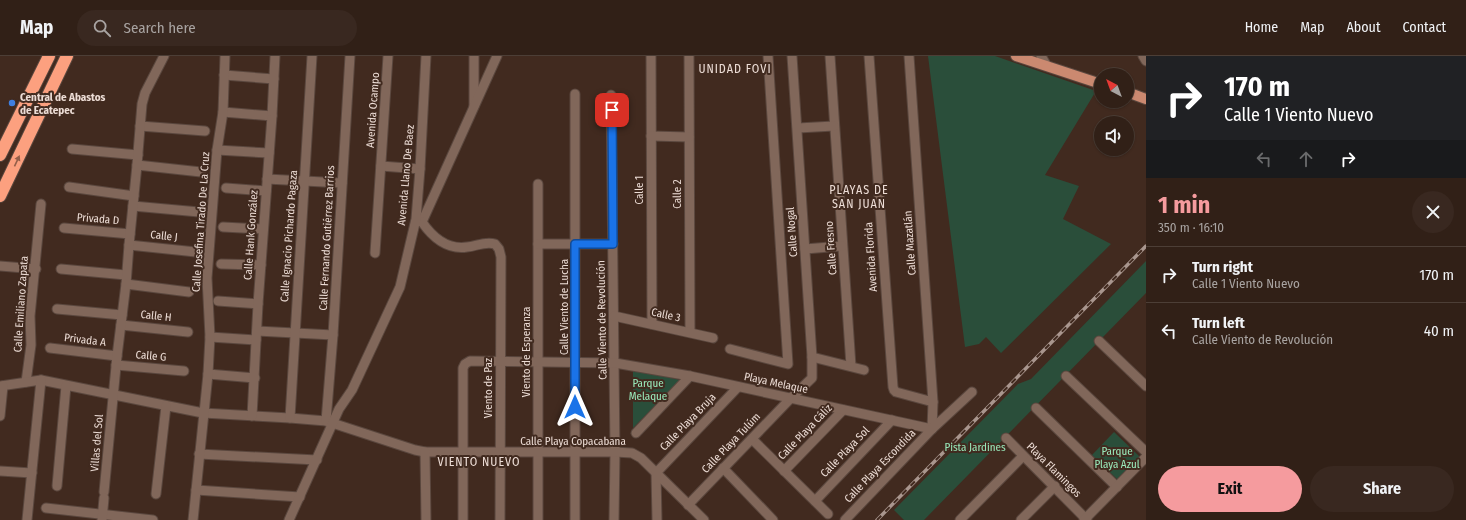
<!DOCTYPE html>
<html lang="en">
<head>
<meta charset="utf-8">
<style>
  body { margin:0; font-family:"Fira Sans Condensed",sans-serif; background:#392820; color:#f1f3f6; height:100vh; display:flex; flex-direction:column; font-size:15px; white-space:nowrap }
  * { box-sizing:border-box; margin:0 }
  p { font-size:13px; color:#a8a3a1 }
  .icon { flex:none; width:22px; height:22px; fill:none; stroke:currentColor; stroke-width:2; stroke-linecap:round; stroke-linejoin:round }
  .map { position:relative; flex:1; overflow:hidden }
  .drawer { display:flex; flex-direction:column; background:#312017; width:320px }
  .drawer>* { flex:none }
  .hud { background:#202124; color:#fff; overflow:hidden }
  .needle { width:26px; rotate:319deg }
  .controls { position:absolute; left:1094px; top:12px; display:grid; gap:8px }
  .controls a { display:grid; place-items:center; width:40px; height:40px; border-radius:50%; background:#312017; box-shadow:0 1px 3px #0004,0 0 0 1px #4c3e36; font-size:20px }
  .pin { position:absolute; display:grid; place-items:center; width:34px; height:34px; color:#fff; margin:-17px; border-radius:8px; box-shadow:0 2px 6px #0006 }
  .me { position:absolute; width:44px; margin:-22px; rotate:0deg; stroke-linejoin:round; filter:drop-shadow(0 0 3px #0008) }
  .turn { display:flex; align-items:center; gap:14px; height:84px; padding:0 12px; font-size:18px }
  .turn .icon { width:52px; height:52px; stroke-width:2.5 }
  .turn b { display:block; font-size:28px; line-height:34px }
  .lanes { display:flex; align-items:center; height:38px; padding:0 12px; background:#0003; justify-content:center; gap:20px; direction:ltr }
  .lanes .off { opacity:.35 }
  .round { display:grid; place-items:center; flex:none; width:42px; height:42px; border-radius:21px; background:#392820 }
  .overview { display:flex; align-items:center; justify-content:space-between; height:68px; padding:0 12px }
  h1 { font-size:24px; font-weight:700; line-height:30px; color:#f59b9e }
  .primary-button { display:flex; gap:8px; margin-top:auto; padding:8px 12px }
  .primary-button a { flex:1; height:46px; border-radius:24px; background:#f59b9e; color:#111; font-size:16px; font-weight:700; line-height:46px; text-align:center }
  .primary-button a+a { background:#392820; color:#f1f3f6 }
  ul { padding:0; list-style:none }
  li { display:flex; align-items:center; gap:12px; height:56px; padding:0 12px; border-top:1px solid #4c3e36 }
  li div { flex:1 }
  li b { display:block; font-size:15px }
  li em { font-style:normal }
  header { display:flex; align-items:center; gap:24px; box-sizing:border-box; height:56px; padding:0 20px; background:#312017; border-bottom:1px solid #4c3e36 }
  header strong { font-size:19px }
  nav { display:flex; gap:22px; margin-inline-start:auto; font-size:14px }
  .search { width:280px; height:36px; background:#392820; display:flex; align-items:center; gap:10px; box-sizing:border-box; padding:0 14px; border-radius:22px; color:#a8a3a1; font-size:15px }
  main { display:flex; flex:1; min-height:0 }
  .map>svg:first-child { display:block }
</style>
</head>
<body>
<header>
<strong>Map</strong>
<div class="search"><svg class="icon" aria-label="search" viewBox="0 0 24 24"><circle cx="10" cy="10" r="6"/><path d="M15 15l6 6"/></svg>Search here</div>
<nav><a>Home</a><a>Map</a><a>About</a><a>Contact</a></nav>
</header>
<main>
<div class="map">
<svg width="1146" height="464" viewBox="0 0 1146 464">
  <rect width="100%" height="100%" fill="#412a1f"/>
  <g fill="#2a4e3a">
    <polygon points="928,0 995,0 1096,35 1045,119 1079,130 1063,163 1111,188 1001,297 986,281 979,288 965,291"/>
    <polygon points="1146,205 1146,237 924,464 904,464 894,454 1018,328 1031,323"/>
    <polygon points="633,313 680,324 633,372"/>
    <polygon points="1114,376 1140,401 1118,424 1092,399"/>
  </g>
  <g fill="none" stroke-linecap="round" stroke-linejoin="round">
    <defs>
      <g id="minor">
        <polyline points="651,0 652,268"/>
        <polyline points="689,0 690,276"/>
        <polyline points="830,0 851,310"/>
        <polyline points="869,0 893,331 894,334 896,336 933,346"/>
        <polyline points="909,0 933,346 932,373"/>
        <polyline points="1041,0 1047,10"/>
        <polyline points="1143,0 1146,5"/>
        <polyline points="224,19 274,23"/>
        <polyline points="575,38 575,464"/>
        <polyline points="611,39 615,396 614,464"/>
        <polyline points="474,50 474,0"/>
        <polyline points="223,56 272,60"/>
        <polyline points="140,70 205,75"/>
        <polyline points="798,72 834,70"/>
        <polyline points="651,80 689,81"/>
        <polyline points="72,93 138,99"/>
        <polyline points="217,94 269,97"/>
        <polyline points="137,109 201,116"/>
        <polyline points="381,110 420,113"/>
        <polyline points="267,123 342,127"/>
        <polyline points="538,128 538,464"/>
        <polyline points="69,131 134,140"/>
        <polyline points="226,132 266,135"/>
        <polyline points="133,150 199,156"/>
        <polyline points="417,163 422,166 497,0"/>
        <path d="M422,166c11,16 25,28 45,25 10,-1 18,-6 28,-3l4,5 2,8 -1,263"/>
        <polyline points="223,171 263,173"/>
        <polyline points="64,172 130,178"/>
        <polyline points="538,188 613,188"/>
        <polyline points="129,189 196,196"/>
        <polyline points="805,193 842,190"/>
        <polyline points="375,197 388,0"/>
        <polyline points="221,208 261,209"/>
        <polyline points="0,210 36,213"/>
        <polyline points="61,213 126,219"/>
        <polyline points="126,228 189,236"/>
        <polyline points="218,245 258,248"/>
        <polyline points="57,253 122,259"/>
        <polyline points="614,260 713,282"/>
        <polyline points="121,269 188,276"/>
        <polyline points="257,275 333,279"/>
        <polyline points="210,281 256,284"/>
        <polyline points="1099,285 1146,330"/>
        <polyline points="50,292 117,300"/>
        <polyline points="730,293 788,308 768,0"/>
        <polyline points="812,301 864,314"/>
        <polyline points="116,309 184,315"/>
        <polyline points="208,318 255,322"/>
        <polyline points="1066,320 1146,396"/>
        <polyline points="26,326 31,289 30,260 41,148"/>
        <polyline points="0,330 41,324 203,357 290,362 326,365 415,394 425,396 615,396 632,397 641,402 704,464"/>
        <polyline points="1036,352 1117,431"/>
        <polyline points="0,360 3,330"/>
        <polyline points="252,360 258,248 272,60 275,0"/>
        <polyline points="290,362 312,0"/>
        <polyline points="326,365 333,279 350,0"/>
        <polyline points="636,377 690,320"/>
        <polyline points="1006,382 1087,464"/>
        <polyline points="752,383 828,458"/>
        <polyline points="425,396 426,464"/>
        <polyline points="199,398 317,404"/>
        <polyline points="723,412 773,464"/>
        <polyline points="0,415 32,417"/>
        <polyline points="784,415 843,354"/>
        <polyline points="57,430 66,330"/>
        <polyline points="196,434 300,441"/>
        <polyline points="104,436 117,300 126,228 129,189 137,109 142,48 145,37 164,0"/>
        <polyline points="156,438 166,350"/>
        <polyline points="815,445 892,364"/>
        <polyline points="688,449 791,342 812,322 812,301 792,0"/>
        <polyline points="46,452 153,464"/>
        <polyline points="27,464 41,324"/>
        <polyline points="102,464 104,442"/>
        <polyline points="193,464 208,318 210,281 207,222 217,94 223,56 225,0"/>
        <polyline points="289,464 339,353 352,334 400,231 416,163 420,113 426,0"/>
        <polyline points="463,464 463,312 465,308 470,305 615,307 690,320 932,373"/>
        <polyline points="657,464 656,417 738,331"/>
        <polyline points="845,464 932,373 972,336"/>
        <polyline points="960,464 1023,400"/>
        <polyline points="1021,464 1055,430"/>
        <polyline points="1084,464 1146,401"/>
      </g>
      <g id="major">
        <polyline points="1016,0 1101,28"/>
        <polyline points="1127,36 1146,43"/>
      </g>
      <g id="highway">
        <polyline points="0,99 49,0"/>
        <polyline points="0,140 67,0"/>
      </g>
    </defs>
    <use href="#minor" stroke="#5a473e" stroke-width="11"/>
    <use href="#major" stroke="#5a473e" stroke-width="12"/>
    <use href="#highway" stroke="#5a473e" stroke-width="14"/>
    <use href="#minor" stroke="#81675a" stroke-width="9"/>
    <use href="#major" stroke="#cb8970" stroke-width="10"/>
    <use href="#highway" stroke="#fca07f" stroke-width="12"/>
    <defs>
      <polyline id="rail" points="877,464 1146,190"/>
    </defs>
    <use href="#rail" stroke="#a9968e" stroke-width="3.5"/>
    <use href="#rail" stroke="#412a1f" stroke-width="2" stroke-dasharray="6" stroke-linecap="butt"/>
  </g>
  <defs><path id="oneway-solid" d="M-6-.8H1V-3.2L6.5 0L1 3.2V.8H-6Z"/></defs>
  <use fill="#955f4a" href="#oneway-solid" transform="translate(17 105) rotate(-65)"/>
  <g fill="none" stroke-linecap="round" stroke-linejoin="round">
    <defs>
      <polyline id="route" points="575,351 575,188 613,188 612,54"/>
    </defs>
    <use href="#route" stroke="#114b97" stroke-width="10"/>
    <use href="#route" stroke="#1a73e8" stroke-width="7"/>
  </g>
  <circle fill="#3f7fe0" stroke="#412a1f" stroke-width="1.5" cx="12" cy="47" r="4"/>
  <g text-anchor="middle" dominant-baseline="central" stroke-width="4" stroke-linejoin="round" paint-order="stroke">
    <g font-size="11" font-weight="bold" fill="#edddd6" stroke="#412a1f" text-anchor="start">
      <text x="20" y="41">Central de Abastos<tspan x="20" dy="13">de Ecatepec</tspan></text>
    </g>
    <g font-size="11" fill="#edddd6" stroke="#412a1f">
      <text transform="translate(373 54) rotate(-86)">Avenida Ocampo</text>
      <text transform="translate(406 119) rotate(-85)">Avenida Llano De Baez</text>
      <text transform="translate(639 134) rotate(-90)">Calle 1</text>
      <text transform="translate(677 138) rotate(-90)">Calle 2</text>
      <text transform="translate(98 163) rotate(5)">Privada D</text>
      <text transform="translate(201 166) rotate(-86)">Calle Josefina Tirado De La Cruz</text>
      <text transform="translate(792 176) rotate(-94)">Calle Nogal</text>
      <text transform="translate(251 179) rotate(-86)">Calle Hank González</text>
      <text transform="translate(164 180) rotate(6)">Calle J</text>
      <text transform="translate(289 180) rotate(-86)">Calle Ignacio Pichardo Pagaza</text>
      <text transform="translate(327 182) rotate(-87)">Calle Fernando Gutiérrez Barrios</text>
      <text transform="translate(910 187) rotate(-94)">Calle Mazatlán</text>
      <text transform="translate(831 192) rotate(-94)">Calle Fresno</text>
      <text transform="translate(871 201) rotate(-94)">Avenida Florida</text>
      <text transform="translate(21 248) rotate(-86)">Calle Emiliano Zapata</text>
      <text transform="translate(564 251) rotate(-90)">Calle Viento de Lucha</text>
      <text transform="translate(666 259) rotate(12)">Calle 3</text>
      <text transform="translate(156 260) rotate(6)">Calle H</text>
      <text transform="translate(602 264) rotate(-91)">Calle Viento de Revolución</text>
      <text transform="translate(85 284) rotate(7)">Privada A</text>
      <text transform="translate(526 296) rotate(-90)">Viento de Esperanza</text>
      <text transform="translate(151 300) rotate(5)">Calle G</text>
      <text transform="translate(776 327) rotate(12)">Playa Melaque</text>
      <text transform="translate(488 332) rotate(-90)">Viento de Paz</text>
      <text transform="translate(688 366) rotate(-46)">Calle Playa Bruja</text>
      <text transform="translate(805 376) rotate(-46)">Calle Playa Cáliz</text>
      <text x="573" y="385">Calle Playa Copacabana</text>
      <text transform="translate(97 387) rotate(-85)">Villas del Sol</text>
      <text transform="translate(731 387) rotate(-46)">Calle Playa Tulúm</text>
      <text transform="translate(845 396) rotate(-46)">Calle Playa Sol</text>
      <text transform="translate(880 410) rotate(-46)">Calle Playa Escondida</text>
      <text transform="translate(1054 414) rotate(45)">Playa Flamingos</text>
    </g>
    <g font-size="11" fill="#99eabb" stroke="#412a1f">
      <text x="648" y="327">Parque<tspan x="648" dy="13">Melaque</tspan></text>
      <text x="975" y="391">Pista Jardines</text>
      <text x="1117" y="395">Parque<tspan x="1117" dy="13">Playa Azul</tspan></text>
    </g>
    <g font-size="12" letter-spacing="1" fill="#edddd6" stroke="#412a1f">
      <text x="735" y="13">UNIDAD FOVI</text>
      <text x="859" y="134">PLAYAS DE<tspan x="859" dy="14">SAN JUAN</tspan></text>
      <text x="479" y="406">VIENTO NUEVO</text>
    </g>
  </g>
</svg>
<div class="controls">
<a><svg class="needle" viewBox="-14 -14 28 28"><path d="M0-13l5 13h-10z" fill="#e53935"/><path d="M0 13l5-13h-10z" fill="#a8a3a1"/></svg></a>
<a><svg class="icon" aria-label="sound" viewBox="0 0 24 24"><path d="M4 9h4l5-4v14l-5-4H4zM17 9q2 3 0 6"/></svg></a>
</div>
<div class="pin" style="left:612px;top:54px;background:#d93025"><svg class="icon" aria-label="arrive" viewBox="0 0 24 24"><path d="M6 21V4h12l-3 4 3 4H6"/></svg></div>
<svg class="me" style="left:575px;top:351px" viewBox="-20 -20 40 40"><path d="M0-17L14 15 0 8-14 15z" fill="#1a73e8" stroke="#fff" stroke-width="4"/></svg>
</div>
<section class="drawer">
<div class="hud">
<div class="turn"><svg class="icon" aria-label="right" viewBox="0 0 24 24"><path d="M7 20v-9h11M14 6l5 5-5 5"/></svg><div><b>170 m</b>Calle 1 Viento Nuevo</div></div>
<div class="lanes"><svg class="icon off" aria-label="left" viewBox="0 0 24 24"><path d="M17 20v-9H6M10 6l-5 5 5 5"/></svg><svg class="icon off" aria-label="ahead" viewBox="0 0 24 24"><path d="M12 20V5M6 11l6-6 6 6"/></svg><svg class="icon" aria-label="right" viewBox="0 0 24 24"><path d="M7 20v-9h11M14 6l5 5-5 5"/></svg></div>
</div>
<div class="overview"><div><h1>1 min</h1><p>350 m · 16:10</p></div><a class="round"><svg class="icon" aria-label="close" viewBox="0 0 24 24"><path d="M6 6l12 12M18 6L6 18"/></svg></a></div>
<ul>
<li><svg class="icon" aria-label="right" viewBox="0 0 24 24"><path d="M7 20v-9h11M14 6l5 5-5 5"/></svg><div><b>Turn right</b><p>Calle 1 Viento Nuevo</p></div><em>170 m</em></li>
<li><svg class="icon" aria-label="left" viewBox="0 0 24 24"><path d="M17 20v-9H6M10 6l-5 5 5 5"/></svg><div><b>Turn left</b><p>Calle Viento de Revolución</p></div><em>40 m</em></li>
</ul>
<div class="primary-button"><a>Exit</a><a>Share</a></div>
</section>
</main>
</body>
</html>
